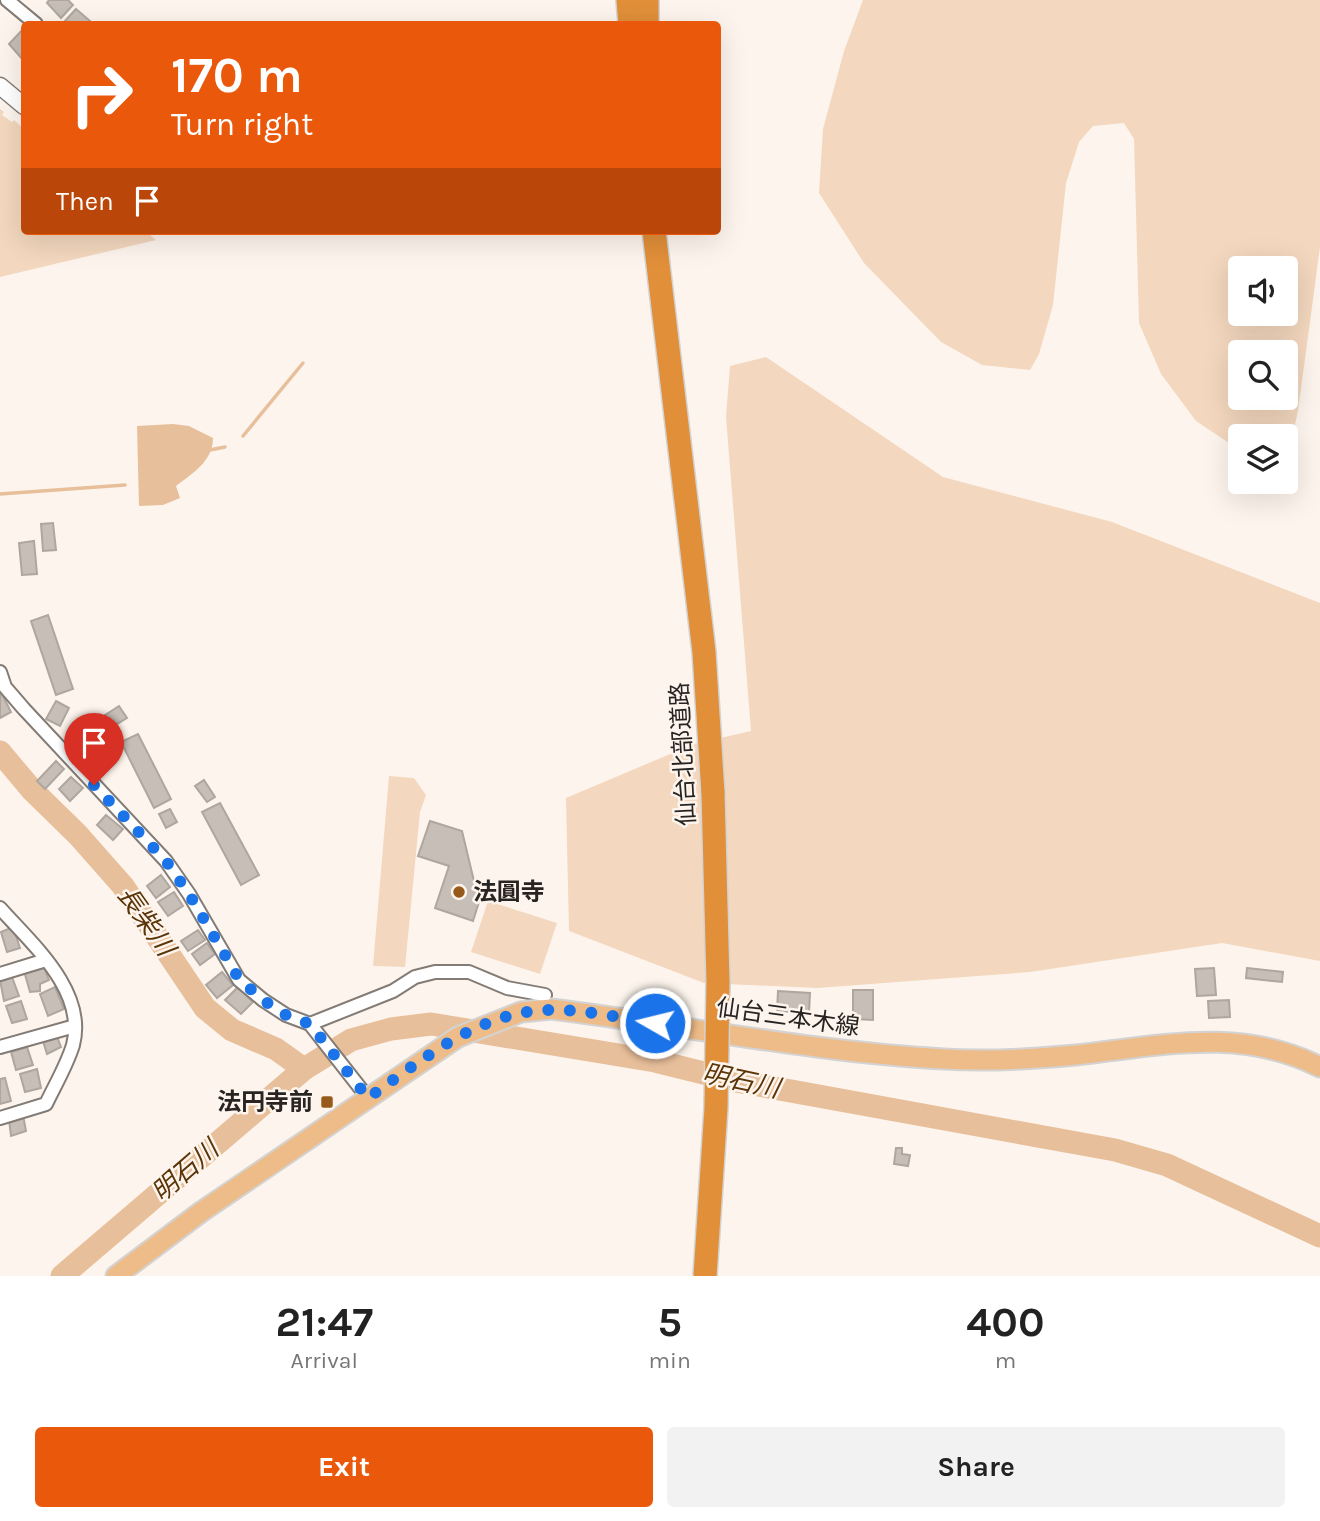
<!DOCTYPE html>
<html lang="en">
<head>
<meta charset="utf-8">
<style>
  body { margin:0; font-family:Karla,"Noto Sans JP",sans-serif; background:#f2f2f2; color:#222; height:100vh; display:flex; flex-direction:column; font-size:26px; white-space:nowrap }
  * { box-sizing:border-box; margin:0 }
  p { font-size:23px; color:#767676 }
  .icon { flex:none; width:38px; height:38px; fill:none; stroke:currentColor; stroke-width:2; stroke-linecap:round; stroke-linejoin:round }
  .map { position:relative; height:1276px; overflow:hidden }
  .side { display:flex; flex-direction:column; background:#fff; flex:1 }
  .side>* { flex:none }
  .banner { position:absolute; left:21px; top:21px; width:700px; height:214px; border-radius:7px; box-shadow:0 7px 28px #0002; background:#ea580c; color:#fff; overflow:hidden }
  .buttons { position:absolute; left:1228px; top:256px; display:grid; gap:14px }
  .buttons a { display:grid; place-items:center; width:70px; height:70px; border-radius:7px; background:#fff; box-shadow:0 7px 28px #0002; font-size:35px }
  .pin { position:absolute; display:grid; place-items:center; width:60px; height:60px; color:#fff; margin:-72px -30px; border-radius:50% 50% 50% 0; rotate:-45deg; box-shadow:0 0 7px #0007 }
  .pin .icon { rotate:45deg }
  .me { position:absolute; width:77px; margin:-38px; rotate:278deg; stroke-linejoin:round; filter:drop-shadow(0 0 5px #0008) }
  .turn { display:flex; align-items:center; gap:24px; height:147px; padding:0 35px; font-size:32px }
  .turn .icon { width:91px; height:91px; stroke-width:2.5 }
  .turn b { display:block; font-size:49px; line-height:60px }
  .then { display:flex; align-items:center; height:66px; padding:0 35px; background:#0003; gap:14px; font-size:26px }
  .eta { display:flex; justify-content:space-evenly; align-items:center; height:119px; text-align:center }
  .eta b { font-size:42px; font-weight:700; line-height:49px }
  .primary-button { display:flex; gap:14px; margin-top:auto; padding:14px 35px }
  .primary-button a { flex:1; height:80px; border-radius:7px; background:#ea580c; color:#fff; font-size:28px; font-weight:700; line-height:80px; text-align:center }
  .primary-button a+a { background:#f2f2f2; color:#222 }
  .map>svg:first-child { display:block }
</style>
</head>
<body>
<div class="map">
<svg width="1320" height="1276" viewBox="0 0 1320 1276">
  <rect width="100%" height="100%" fill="#fdf5ed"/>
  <g fill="#f3d7be" fill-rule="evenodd">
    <path d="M863,0h457v247l-22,164 -6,27 -6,2v-4h-45v7h-12l-33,-22 -35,-47 -22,-51 -5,-184 -10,-16 -31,3 -14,16 -13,41 -13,122 -14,49 -9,16 -48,-5 -41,-23 -77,-79 -45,-70 4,-64 21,-78zM1241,268h45v45h-45zM1241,352h45v45h-45z"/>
    <polygon points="0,109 4,112 2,115 12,122 14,120 24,129 24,231 145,231 156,240 0,277"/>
    <polygon points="766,357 943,477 1112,522 1320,603 1320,961 1222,943 1030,972 817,988 704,983 569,931 566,798 694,744 751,731 726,417 730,366"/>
    <polygon points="389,776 414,778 426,795 420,812 405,967 373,966"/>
    <polygon points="488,901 557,923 540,974 471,952"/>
  </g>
  <path fill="#e8bf9b" d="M173,424l16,2 24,12c0,23 -20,35 -37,48l4,12 -17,7 -24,1 -2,-80z"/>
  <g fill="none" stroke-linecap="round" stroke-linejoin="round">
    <g stroke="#e8bf9b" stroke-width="3.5">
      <polyline points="243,436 303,363"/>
      <polyline points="210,450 225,447"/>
      <polyline points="0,494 125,485"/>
    </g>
    <g stroke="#e8bf9b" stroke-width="23">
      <polyline points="0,752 32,790 78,835 123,886 205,1008 232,1030 276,1049 304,1069"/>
      <polyline points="62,1276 304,1069 351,1040 391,1029 431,1024 655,1061 736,1081 1115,1150 1167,1165 1320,1236"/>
    </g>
  </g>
  <g fill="#c6beb7" stroke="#aea69f" stroke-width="2">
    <polygon points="49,0 68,0 73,5 61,18 47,3"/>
    <polygon points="76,9 90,21 87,24 66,24 64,22"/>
    <polygon points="24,28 24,58 23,60 9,44"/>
    <polygon points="53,523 56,550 43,551 41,524"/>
    <polygon points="34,541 37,574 22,575 19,543"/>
    <polygon points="48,615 73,689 56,695 31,621"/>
    <polygon points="0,690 11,712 0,718"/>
    <polygon points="56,701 69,708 60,726 46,719"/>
    <polygon points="119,706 127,718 112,727 105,715"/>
    <polygon points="138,734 171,799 154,808 121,742"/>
    <polygon points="56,761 64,769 45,789 37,781"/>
    <polygon points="71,777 83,788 70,801 59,789"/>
    <polygon points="204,780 215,797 207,802 195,786"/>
    <polygon points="220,803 259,875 241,885 202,812"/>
    <polygon points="170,809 177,822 166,828 159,814"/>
    <polygon points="106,815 123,829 113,840 97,825"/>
    <polygon points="430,821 462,831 479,902 473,921 435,908 449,866 418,856"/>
    <polygon points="161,875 170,887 156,898 147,886"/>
    <polygon points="174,892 183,906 168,916 158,902"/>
    <polygon points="13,927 20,948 7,952 1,932"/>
    <polygon points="198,930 205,940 188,951 181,941"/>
    <polygon points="207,943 215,954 200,965 192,954"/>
    <polygon points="43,965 49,980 40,984 40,991 30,992 24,971"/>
    <polygon points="1214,968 1216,995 1197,996 1195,969"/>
    <polygon points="1247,968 1283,972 1282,982 1246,978"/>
    <polygon points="222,972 233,985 217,998 206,985"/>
    <polygon points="12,977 19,996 4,1001 0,980"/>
    <polygon points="55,987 64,1009 48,1016 40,994"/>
    <polygon points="238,987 253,1002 241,1014 225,1000"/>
    <polygon points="853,990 873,990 873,1020 855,1019 855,1012 853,1012"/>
    <polygon points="778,991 810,993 809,1013 777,1011"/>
    <polygon points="1229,1000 1230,1017 1209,1018 1208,1001"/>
    <polygon points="21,1001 27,1019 12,1023 6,1006"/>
    <polygon points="56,1034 61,1047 47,1054 42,1038"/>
    <polygon points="27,1047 33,1065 16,1070 11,1052"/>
    <polygon points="37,1069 41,1088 25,1092 20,1074"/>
    <polygon points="5,1078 11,1101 0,1104 0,1079"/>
    <polygon points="23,1115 26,1131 11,1136 9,1120"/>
    <polygon points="896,1148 902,1148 902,1154 910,1155 908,1166 894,1164"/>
  </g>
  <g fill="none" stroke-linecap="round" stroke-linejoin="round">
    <defs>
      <g id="minor">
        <polyline points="7,0 36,24"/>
        <polyline points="0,672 5,687 24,709 166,861 189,894 239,980 263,1000 286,1015 310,1024 393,991 415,977 435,972 469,972 507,988 545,995"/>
        <path d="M0,908c32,36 87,83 73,137 -6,20 -18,40 -27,59l-46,14"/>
        <polyline points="0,974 46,960"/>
        <polyline points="310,1024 368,1098"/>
        <polyline points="0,1047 75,1026"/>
      </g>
      <polyline id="tertiary" points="0,86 24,106"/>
      <path id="primary" d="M116,1276l85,-64 257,-175 63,-25 30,-3c131,16 261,43 393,50 44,3 89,0 132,-4 84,-9 163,-29 244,12"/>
      <g id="motorway">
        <polyline points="628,0 630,24"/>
        <polyline points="647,0 647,24"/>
        <polyline points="654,231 704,652 713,793"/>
      </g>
    </defs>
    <use href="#minor" stroke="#837b75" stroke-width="16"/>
    <use href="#tertiary" stroke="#837b75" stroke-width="19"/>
    <use href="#primary" stroke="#d4d3d3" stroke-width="23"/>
    <use href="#motorway" stroke="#d4d3d3" stroke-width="26"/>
    <use href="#minor" stroke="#fff" stroke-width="12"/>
    <use href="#tertiary" stroke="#fff" stroke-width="16"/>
    <use href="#primary" stroke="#edbc88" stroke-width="19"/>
    <use href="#motorway" stroke="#e18f39" stroke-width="23"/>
    <defs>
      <polyline id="motorway-bridge" points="705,1276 716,1108 718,982 713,793"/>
    </defs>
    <use href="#motorway-bridge" stroke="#d4d3d3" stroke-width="26" stroke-linecap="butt"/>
    <use href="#motorway-bridge" stroke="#e18f39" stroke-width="23"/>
  </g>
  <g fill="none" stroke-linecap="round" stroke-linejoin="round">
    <path stroke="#1a73e8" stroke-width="12" stroke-dasharray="0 21.6" d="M94,785l72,76 23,33 50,85 24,21 23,15 24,9 58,74c54,-38 112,-87 181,-88 34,-1 72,8 106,13"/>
  </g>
  <g fill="#965b1b" stroke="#fdf5ed" stroke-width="2.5">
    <circle cx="459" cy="892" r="7"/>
    <rect x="320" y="1095" width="14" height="14" rx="3.5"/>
  </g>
  <g text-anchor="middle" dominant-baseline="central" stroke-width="5" stroke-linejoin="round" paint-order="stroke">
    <g font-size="24" fill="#272421" stroke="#fdf5ed">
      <text transform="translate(683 754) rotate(-93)">仙台北部道路</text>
      <text transform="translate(788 1017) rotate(8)">仙台三本木線</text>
    </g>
    <g font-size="24" font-weight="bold" fill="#272421" stroke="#fdf5ed" text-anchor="start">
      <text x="473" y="892">法圓寺</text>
      <text x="313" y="1102" text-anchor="end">法円寺前</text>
    </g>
    <g font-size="26" font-style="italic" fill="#5b3407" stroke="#fdf5ed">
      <text transform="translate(146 921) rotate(55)">長柴川</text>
      <text transform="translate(741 1081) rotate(12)">明石川</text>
      <text transform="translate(185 1171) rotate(-41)">明石川</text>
    </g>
  </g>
</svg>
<div class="buttons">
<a><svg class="icon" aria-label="sound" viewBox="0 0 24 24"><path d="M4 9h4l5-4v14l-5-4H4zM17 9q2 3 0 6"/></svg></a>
<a><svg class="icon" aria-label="search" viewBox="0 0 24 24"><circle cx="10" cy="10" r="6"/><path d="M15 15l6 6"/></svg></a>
<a><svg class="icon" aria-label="layers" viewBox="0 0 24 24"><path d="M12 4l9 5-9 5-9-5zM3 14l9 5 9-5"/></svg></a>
</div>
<div class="pin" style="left:94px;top:785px;background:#d93025"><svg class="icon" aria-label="arrive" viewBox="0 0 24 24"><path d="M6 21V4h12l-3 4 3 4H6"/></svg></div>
<svg class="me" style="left:655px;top:1023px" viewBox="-20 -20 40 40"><circle r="17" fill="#1a73e8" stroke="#fff" stroke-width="3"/><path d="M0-11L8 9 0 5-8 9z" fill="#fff"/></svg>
<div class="banner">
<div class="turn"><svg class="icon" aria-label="right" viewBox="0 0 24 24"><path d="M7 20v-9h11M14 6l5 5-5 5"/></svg><div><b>170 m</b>Turn right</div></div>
<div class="then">Then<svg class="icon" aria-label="arrive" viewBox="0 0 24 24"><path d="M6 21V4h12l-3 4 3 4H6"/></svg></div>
</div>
</div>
<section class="side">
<div class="eta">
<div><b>21:47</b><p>Arrival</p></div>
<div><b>5</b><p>min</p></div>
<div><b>400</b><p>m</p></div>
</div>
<div class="primary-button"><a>Exit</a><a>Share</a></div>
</section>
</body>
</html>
